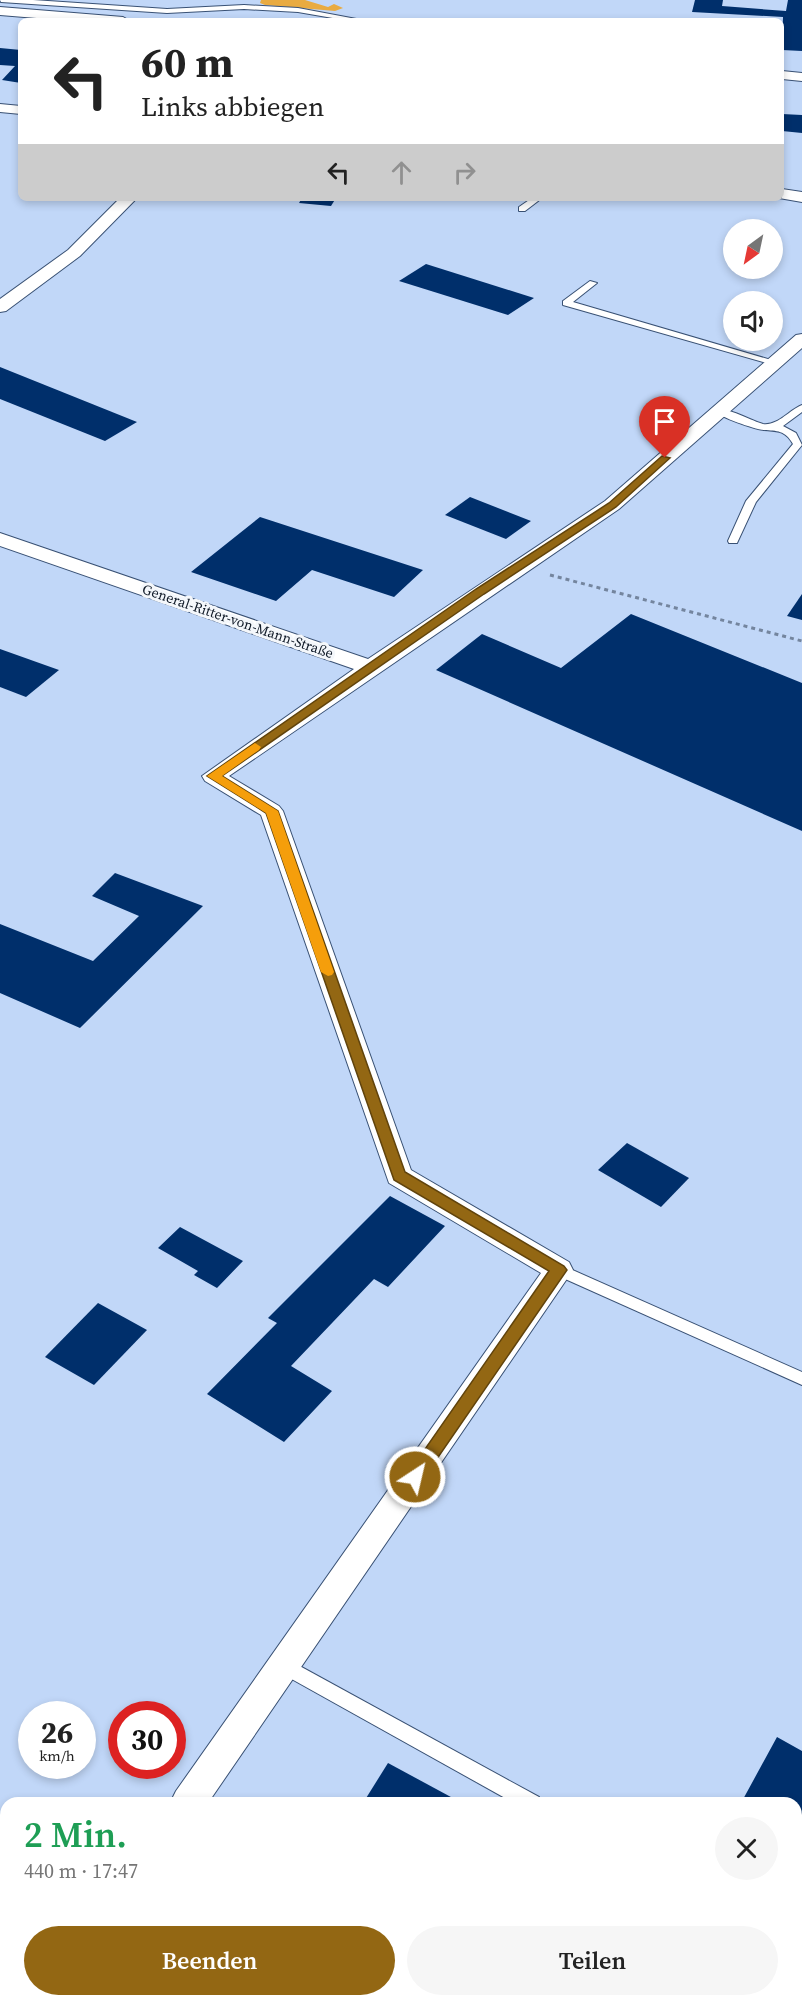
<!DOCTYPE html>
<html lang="de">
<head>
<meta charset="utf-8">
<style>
  body { margin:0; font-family:"Source Serif 4",serif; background:#f6f6f6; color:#222; height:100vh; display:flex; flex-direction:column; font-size:22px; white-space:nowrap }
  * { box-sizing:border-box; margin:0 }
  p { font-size:20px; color:#767676 }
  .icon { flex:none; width:33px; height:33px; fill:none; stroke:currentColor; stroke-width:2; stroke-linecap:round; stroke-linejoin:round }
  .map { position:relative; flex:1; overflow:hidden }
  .details { position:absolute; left:0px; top:1797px; width:802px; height:210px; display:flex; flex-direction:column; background:#fff; border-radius:18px 18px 0 0; box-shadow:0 3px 9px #0003 }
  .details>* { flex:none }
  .hud { position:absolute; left:18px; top:18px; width:766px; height:183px; border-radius:9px; box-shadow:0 3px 9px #0003; background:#fff; color:#222; overflow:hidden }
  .needle { width:39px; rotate:213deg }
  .controls { position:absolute; left:723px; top:219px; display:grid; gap:12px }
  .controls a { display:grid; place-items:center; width:60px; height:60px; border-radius:50%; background:#fff; box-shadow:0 3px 9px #0003; font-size:30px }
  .speed { position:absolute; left:18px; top:1701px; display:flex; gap:12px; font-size:30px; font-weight:700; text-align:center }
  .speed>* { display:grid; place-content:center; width:78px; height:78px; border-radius:50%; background:#fff; box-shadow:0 3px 9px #0003; line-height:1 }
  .speed small { font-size:15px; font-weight:400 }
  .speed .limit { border:9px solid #d22; background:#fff; color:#111 }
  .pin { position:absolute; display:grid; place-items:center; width:51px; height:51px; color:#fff; margin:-62px -26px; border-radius:50% 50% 50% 0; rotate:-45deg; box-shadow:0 0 6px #0007 }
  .pin .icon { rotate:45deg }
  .me { position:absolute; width:66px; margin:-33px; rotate:35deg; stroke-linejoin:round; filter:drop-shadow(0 0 4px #0008) }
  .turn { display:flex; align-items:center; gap:21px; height:126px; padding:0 24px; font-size:27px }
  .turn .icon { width:78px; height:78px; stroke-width:2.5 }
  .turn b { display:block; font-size:42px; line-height:51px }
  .lanes { display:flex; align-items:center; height:57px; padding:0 24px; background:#0003; justify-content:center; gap:30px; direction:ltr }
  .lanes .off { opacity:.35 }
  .round { display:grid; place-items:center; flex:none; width:63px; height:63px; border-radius:32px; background:#f6f6f6 }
  .head { display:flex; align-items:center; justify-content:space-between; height:102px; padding:0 24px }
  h1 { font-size:36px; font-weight:600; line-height:45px; color:#1e9e55 }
  .cta { display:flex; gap:12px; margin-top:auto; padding:12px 24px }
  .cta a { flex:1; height:69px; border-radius:36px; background:#936713; color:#fff; font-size:24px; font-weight:600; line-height:69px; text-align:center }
  .cta a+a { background:#f6f6f6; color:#222 }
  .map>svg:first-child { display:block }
</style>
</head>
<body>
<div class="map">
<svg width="802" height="2007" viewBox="0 0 802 2007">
  <rect width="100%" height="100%" fill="#c1d7f8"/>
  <polygon fill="#e9ab41" points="261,0 305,0 328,7 334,4 343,8 335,11 265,5 260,3"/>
  <g fill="#002f6b">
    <polygon points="695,0 723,0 722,6 786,11 788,0 802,0 802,51 782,50 783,17 692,12"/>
    <polygon points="0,48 21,50 21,83 2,80 15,66 0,65"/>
    <polygon points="782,114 802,115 802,133 782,131"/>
    <polygon points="302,198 336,198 331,206 299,203"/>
    <polygon points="426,264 534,298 508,315 399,281"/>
    <polygon points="0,367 137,422 105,441 0,399"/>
    <polygon points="470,497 531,521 506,539 445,515"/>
    <polygon points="260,517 423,570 394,597 312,570 276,601 191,572"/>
    <polygon points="802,594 802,620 787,616"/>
    <polygon points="631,614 802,683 802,831 436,670 482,634 561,668"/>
    <polygon points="0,649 59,670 26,697 0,687"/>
    <polygon points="115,873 203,906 80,1028 0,993 0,924 93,961 139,916 92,896"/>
    <polygon points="627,1143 689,1178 661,1207 598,1170"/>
    <polygon points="390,1196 445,1226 388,1287 374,1279 291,1366 332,1391 284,1442 207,1394 277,1323 268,1318"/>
    <polygon points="180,1227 243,1261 217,1288 194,1275 198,1271 158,1248"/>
    <polygon points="98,1303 147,1330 94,1385 45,1357"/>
    <polygon points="777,1737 802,1751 802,1836 796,1847 796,1803 741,1803"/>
    <polygon points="388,1763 462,1803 363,1803"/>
    <polygon points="238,2001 439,2001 436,2007 234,2007"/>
  </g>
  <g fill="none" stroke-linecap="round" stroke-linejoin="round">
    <defs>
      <g id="service">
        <polygon points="0,0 33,0 167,9 244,5 298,8 367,21 350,21 298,12 244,9 167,13 1,2"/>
        <polygon points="532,198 542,198 525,211 519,211 519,207"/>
        <polygon points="590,281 597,283 573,302 778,362 770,364 563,305 563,301"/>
        <path d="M802,405v7l-19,14 13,7 6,12 -46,57 -19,41h-8l-1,-2 18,-40 47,-57c-8,-14 -16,-13 -29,-14 -11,-1 -43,-13 -51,-19 10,-7 38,10 50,13 15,2 26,-14 39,-19z"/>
        <polygon points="559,1264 802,1372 802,1385 554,1274 551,1270 554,1266"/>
        <polygon points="285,1658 539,1797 541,1803 514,1803 279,1672 276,1666 279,1660"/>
        <polygon points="645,2001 671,2001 674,2007 648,2007"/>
      </g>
      <g id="minor">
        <polygon points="0,7 123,17 130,21 73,21 0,15"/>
        <polygon points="782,71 802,73 802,81 782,79"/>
        <polygon points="0,104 21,106 21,114 0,112"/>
        <polygon points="782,189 802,192 802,202 779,198 782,198"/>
        <polygon points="120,198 137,198 80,256 6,311 0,312 0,299 68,250"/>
        <polygon points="802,334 802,348 619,509 229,776 279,806 283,811 411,1170 569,1262 573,1270 208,1803 170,1803 176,1791 541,1273 389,1183 261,815 205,781 202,776 354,669 0,546 0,533 368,659 605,501 796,335"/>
        <polygon points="28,2001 67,2001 64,2007 25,2007"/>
      </g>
    </defs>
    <use href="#service" stroke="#395174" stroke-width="2"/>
    <use href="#minor" stroke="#395174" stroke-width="2"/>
    <polyline stroke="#74859e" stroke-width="3" stroke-dasharray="4 4" stroke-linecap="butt" points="550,575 802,641"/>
    <use href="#service" fill="#fff" fill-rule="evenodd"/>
    <use href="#minor" fill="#fff" fill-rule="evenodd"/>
  </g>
  <polygon fill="#936713" stroke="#60430c" stroke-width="1.5" points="662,456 670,458 616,507 484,594 222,776 278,811 405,1172 564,1266 567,1270 421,1482 409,1482 407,1477 409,1472 549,1271 394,1180 266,813 207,776 476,589 609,503"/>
  <polygon fill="#f59e0b" points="255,743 261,747 259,750 222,776 278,811 334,972 332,975 328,976 321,972 266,813 207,776"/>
  <g text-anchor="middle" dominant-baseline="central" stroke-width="6" stroke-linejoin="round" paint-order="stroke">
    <g font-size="14" fill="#0f1927" stroke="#f4f7fb">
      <text transform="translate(238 621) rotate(19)">General-Ritter-von-Mann-Straße</text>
    </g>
  </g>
</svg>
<div class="controls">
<a><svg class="needle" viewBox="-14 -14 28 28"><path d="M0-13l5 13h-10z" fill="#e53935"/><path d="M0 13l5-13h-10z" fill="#767676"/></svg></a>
<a><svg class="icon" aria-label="sound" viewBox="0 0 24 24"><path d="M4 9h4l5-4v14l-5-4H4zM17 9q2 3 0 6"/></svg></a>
</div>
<div class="speed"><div>26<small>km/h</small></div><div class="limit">30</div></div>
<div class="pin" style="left:665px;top:458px;background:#d93025"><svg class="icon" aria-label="arrive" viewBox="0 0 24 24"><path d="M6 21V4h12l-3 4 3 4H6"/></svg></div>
<svg class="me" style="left:415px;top:1477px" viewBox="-20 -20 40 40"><circle r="17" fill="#936713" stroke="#fff" stroke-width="3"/><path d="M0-11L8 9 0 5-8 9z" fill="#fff"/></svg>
<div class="hud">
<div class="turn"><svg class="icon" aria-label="left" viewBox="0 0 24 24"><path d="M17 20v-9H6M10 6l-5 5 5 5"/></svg><div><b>60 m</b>Links abbiegen</div></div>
<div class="lanes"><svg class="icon" aria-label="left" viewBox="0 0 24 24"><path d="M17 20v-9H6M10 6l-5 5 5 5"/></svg><svg class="icon off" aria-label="ahead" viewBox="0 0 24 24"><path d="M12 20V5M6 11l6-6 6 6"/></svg><svg class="icon off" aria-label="right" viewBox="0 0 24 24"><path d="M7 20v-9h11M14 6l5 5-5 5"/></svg></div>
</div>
<section class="details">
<div class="head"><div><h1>2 Min.</h1><p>440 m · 17:47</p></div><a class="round"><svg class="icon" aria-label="close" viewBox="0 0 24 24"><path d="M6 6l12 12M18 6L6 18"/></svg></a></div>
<div class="cta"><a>Beenden</a><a>Teilen</a></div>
</section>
</div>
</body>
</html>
